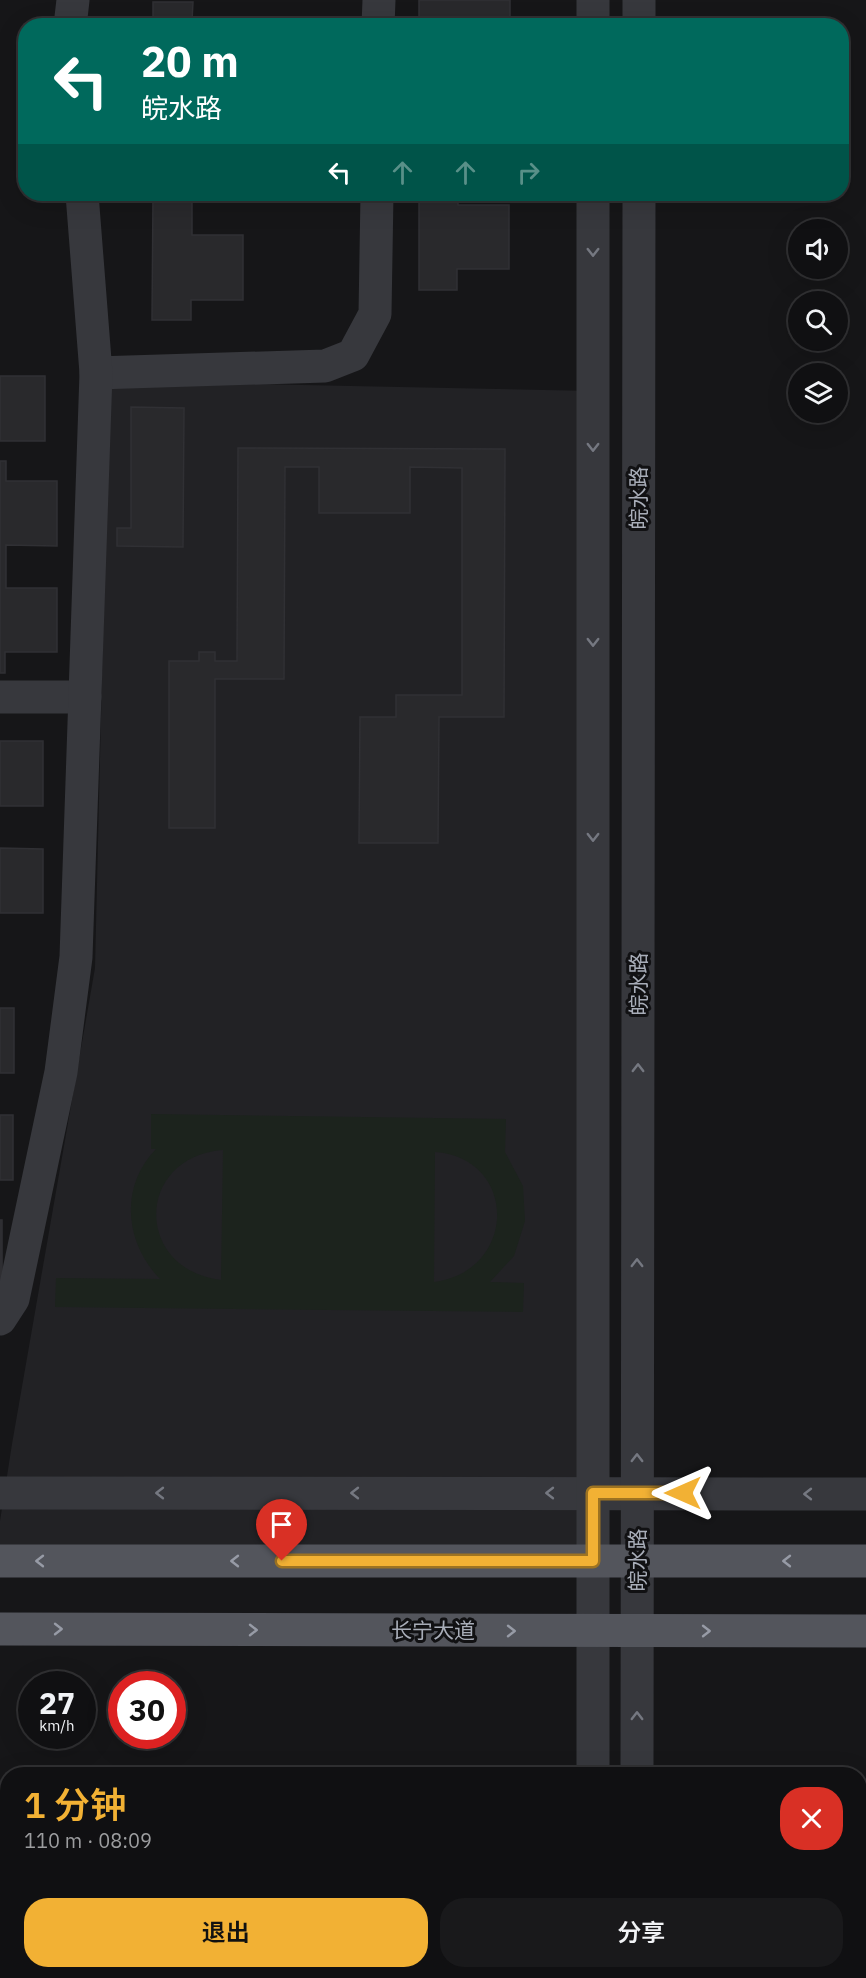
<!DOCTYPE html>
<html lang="zh">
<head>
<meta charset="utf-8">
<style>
  body { margin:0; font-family:"IBM Plex Sans","Noto Sans SC",sans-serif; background:#19191b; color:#f1f3f6; height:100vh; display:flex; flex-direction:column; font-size:22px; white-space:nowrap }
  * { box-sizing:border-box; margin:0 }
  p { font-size:20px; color:#9c9d9f }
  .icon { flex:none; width:33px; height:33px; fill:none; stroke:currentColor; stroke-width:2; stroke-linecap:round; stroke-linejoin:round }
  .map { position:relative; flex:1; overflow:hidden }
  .side { position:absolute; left:0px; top:1767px; width:867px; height:212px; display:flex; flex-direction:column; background:#101012; border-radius:24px 24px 0 0; box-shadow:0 6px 24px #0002,0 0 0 2px #303032 }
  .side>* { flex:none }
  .hud { position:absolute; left:18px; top:18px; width:831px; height:183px; border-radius:24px; box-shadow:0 6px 24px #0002,0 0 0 2px #303032; background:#00695c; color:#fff; overflow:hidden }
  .controls { position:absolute; left:788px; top:219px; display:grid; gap:12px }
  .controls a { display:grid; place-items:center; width:60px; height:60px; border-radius:50%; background:#101012; box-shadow:0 6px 24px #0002,0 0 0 2px #303032; font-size:30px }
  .speed { position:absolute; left:18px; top:1671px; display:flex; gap:12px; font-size:30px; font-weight:700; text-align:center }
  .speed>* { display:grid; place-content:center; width:78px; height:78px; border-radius:50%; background:#101012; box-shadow:0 6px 24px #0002,0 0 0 2px #303032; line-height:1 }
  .speed small { font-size:15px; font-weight:400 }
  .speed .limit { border:9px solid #d22; background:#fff; color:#111 }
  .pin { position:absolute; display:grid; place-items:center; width:51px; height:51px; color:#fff; margin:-62px -26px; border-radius:50% 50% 50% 0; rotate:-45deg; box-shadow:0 0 6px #0007 }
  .pin .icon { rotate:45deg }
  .me { position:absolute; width:66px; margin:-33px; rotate:270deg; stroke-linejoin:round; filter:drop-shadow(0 0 4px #0008) }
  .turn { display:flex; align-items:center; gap:21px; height:126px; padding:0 24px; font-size:27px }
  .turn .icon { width:78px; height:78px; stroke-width:2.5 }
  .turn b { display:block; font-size:42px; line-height:51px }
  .lanes { display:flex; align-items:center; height:57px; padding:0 24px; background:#0003; justify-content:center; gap:30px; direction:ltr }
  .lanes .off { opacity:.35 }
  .round { display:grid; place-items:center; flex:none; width:63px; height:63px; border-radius:24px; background:#19191b }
  .head { display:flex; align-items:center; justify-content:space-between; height:102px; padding:0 24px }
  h1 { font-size:36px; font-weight:600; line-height:45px; color:#f2b134 }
  .button { display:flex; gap:12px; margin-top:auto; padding:12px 24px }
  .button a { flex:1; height:69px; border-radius:24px; background:#f2b134; color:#111; font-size:24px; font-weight:600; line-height:69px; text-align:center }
  .button a+a { background:#19191b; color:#f1f3f6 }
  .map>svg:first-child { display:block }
</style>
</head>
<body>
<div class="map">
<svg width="866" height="1978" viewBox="0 0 866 1978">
  <rect width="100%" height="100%" fill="#161618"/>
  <polygon fill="#222225" points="109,381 593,391 593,1561 0,1561 0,1521 12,1444 95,968"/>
  <path fill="#1c231d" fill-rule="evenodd" d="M151,1114l355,5 -1,33 18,34 2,35 -11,35 -24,26 34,1 -1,29 -468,-5 1,-29 104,1c-35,-36 -41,-92 -4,-130h-5zM222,1150h1l-2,130c-87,-11 -86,-122 1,-130zM435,1152c83,6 83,119 -1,130z"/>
  <g fill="#29292c" stroke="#303034" stroke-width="1.5">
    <rect x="419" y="0" width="91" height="26"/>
    <polygon points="153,2 193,2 192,21 243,21 243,26 153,26"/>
    <polygon points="153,194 192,194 192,235 243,235 243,300 191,300 191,320 152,320"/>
    <polygon points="419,194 458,194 458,205 509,205 509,269 457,269 457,290 419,290"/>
    <rect x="0" y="376" width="45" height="65"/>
    <polygon points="131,407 184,408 183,547 117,546 117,528 131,528"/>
    <polygon points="238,448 505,449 504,717 439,717 438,843 359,843 360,717 396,717 396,695 462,695 462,468 410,467 410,513 319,513 319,467 285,467 284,679 215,679 215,828 169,828 169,661 199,661 199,652 215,652 215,661 237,661"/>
    <polygon points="0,461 6,461 6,481 57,481 57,546 6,545 6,588 57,588 57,652 5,652 5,673 0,673"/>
    <rect x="0" y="741" width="43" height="65"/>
    <polygon points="0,848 43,849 43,913 0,913"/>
    <rect x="0" y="1008" width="14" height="65"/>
    <rect x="0" y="1115" width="13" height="65"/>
    <rect x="0" y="1220" width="2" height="64"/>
  </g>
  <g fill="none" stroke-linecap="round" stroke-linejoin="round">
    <g stroke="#37383d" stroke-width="33">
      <polyline points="593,0 593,26"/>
      <polyline points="70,26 73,0"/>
      <polyline points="378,26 379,0"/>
      <polyline points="639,26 639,0"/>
      <polyline points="96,373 325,366 353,355 375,314 377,194"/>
      <polyline points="0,697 85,697"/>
      <polyline points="0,1319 13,1299 61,1072 76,957 96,373 82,194"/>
      <polyline points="0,1493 866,1494"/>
      <polyline points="593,1774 593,194"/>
      <polyline points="637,1774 639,194"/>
      <polyline points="593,1978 593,1971"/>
      <polyline points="636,1978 636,1971"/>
    </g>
    <g stroke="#53555c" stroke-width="33">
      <polyline points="0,1561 866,1561"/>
      <polyline points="0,1629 866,1631"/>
    </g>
  </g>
  <defs><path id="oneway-chevron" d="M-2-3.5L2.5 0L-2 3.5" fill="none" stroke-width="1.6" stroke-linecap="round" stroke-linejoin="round" transform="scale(1.5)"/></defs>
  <g stroke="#757881">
    <use href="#oneway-chevron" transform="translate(593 252) rotate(90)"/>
    <use href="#oneway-chevron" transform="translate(593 447) rotate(90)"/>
    <use href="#oneway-chevron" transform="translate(593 642) rotate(90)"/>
    <use href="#oneway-chevron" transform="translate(593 837) rotate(90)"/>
    <use href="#oneway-chevron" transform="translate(638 1068) rotate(-90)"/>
    <use href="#oneway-chevron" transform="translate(637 1263) rotate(-90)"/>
    <use href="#oneway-chevron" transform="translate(637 1458) rotate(-90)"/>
    <use href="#oneway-chevron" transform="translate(160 1493) rotate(-180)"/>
    <use href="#oneway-chevron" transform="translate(355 1493) rotate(-180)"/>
    <use href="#oneway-chevron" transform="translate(550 1493) rotate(-180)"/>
    <use href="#oneway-chevron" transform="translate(808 1494) rotate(-180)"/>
    <use href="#oneway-chevron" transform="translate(637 1716) rotate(-90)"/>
  </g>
  <g stroke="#979ba6">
    <use href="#oneway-chevron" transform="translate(40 1561) rotate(180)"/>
    <use href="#oneway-chevron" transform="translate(235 1561) rotate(180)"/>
    <use href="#oneway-chevron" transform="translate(787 1561) rotate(-180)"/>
    <use href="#oneway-chevron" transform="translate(58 1629)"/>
    <use href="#oneway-chevron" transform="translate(253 1630)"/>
    <use href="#oneway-chevron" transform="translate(511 1631)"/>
    <use href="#oneway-chevron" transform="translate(706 1631)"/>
  </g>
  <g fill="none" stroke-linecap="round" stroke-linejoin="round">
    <defs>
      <polyline id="route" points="282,1561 593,1561 593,1493 683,1493"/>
    </defs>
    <use href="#route" stroke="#9d7322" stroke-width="15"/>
    <use href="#route" stroke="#f2b134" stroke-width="10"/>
  </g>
  <g text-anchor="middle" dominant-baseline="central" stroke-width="6" stroke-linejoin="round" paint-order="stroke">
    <g font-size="21" fill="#a8adb8" stroke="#111113">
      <text transform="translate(638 498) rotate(-90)">皖水路</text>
      <text transform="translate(638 984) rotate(-90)">皖水路</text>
      <text transform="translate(637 1560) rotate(-90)">皖水路</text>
      <text x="433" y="1630">长宁大道</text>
    </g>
  </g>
</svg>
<div class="controls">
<a><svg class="icon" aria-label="sound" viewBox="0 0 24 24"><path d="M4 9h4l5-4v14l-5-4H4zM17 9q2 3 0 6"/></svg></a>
<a><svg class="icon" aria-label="search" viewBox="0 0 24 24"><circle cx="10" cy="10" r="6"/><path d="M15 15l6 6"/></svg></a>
<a><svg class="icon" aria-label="layers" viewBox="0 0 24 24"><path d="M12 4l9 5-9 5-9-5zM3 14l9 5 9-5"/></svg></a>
</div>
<div class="speed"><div>27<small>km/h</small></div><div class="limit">30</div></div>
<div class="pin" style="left:282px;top:1561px;background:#d93025"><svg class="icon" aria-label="arrive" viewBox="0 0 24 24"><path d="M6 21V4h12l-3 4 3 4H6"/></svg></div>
<svg class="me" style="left:683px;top:1493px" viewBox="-20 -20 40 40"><path d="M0-17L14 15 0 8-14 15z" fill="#f2b134" stroke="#fff" stroke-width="4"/></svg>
<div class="hud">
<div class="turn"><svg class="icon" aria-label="left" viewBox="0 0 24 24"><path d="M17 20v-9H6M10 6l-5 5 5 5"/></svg><div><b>20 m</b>皖水路</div></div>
<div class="lanes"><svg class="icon" aria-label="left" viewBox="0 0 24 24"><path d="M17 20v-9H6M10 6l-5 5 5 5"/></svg><svg class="icon off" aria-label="ahead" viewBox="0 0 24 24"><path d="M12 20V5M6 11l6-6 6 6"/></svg><svg class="icon off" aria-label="ahead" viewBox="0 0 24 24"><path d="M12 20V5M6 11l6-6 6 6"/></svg><svg class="icon off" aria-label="right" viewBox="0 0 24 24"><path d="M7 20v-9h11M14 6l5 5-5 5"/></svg></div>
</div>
<section class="side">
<div class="head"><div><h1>1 分钟</h1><p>110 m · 08:09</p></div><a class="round" style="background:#d93025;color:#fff"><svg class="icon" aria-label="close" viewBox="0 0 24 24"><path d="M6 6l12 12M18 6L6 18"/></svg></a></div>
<div class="button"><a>退出</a><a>分享</a></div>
</section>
</div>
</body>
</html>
